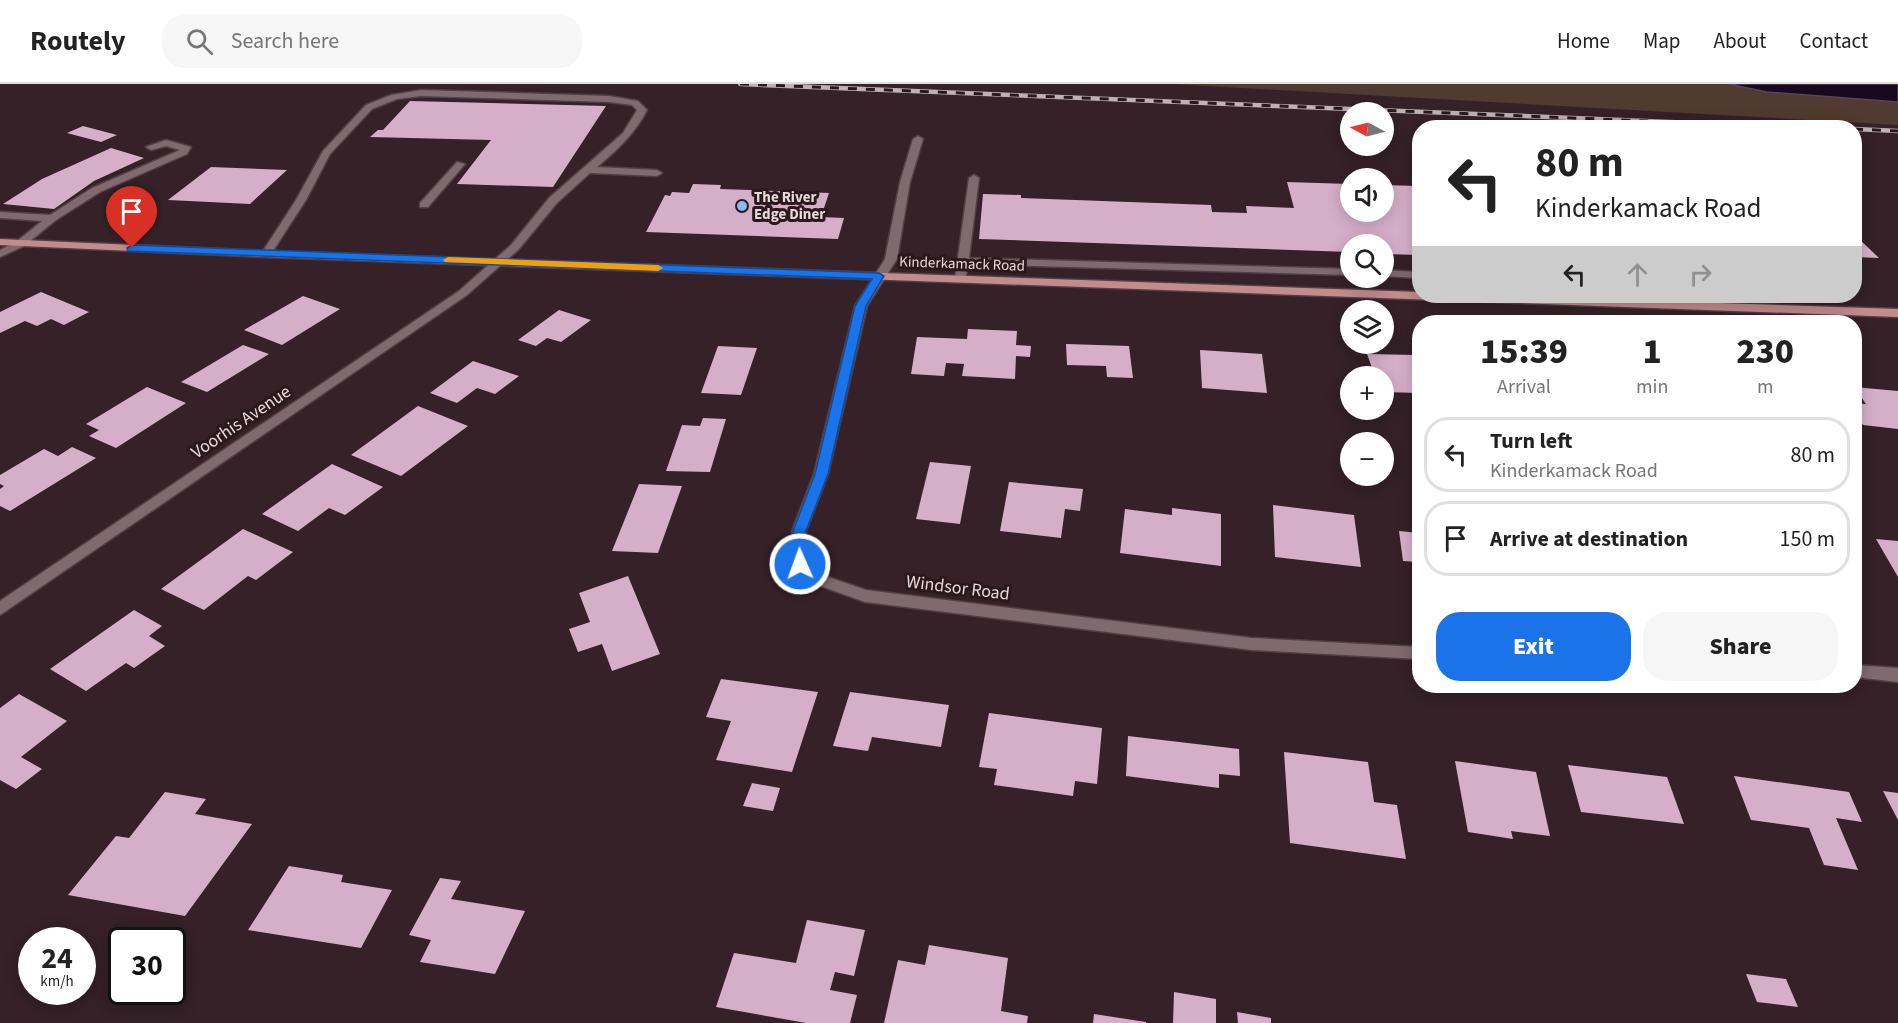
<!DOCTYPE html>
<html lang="en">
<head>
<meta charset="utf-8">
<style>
  body { margin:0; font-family:"Source Sans 3",sans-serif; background:#f6f6f6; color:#222; height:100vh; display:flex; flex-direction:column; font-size:22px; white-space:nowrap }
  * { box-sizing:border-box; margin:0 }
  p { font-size:20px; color:#767676 }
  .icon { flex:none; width:33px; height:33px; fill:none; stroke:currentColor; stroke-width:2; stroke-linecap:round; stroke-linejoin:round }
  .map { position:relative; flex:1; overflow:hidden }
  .side { position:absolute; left:1412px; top:231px; width:450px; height:378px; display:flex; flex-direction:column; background:#fff; border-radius:24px; box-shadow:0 3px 15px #0003 }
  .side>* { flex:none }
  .guide { position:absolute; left:1412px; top:36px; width:450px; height:183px; border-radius:24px; box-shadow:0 3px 15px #0003; background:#fff; color:#222; overflow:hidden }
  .needle { width:39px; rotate:277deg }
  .tools { position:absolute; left:1340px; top:18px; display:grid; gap:12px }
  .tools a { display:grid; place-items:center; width:54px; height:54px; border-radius:50%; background:#fff; box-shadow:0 3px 15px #0003; font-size:30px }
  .speed { position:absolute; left:18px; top:843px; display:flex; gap:12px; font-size:30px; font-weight:700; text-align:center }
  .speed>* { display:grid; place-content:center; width:78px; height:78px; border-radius:50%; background:#fff; box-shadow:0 3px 15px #0003; line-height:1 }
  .speed small { font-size:15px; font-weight:400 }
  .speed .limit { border:3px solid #111; border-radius:9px; background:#fff; color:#111 }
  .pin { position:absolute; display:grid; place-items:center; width:51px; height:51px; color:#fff; margin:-62px -26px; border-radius:50% 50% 50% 0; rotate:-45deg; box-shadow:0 0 6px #0007 }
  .pin .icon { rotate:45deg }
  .me { position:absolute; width:66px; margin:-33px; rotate:358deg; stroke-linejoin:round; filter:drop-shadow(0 0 4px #0008) }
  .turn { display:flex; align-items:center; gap:21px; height:126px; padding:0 24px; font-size:27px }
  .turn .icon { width:78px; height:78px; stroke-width:2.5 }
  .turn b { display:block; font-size:42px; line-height:51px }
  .lanes { display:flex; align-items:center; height:57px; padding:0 24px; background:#0003; justify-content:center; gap:30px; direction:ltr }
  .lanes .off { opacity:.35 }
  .eta { display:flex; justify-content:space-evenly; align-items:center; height:102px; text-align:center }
  .eta b { font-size:36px; font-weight:800; line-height:42px }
  .cta { display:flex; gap:12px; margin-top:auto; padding:12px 24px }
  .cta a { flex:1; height:69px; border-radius:24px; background:#1a73e8; color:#fff; font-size:24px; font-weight:800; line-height:69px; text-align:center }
  .cta a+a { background:#f6f6f6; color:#222 }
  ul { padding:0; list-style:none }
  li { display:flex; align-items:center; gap:18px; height:75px; margin:0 12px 9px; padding:0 12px; border:3px solid #e0e0e0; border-radius:24px }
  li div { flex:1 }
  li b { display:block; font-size:22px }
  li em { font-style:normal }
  header { display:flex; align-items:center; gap:36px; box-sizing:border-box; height:84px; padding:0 30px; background:#fff; border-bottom:2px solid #e0e0e0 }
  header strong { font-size:28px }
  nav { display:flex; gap:33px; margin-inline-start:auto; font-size:21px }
  .search { width:420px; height:54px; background:#f6f6f6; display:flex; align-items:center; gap:15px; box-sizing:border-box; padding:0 21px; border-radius:24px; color:#767676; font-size:22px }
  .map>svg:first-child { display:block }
</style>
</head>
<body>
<header>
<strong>Routely</strong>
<div class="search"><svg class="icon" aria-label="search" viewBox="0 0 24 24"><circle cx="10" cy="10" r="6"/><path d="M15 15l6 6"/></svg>Search here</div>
<nav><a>Home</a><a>Map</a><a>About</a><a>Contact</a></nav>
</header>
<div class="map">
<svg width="1898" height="939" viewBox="0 0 1898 939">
  <rect width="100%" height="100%" fill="#352127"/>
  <polygon fill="#513a2f" points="1172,0 1728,0 1767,8 1898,18 1898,41"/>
  <polygon fill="#1a0720" stroke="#574558" stroke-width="1.5" points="1728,0 1898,0 1898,18 1767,8"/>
  <g fill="#d5afc8">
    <polygon points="410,17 606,22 553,103 457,100 491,56 370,53 378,46 383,46"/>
    <polygon points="83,42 117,51 101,58 67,49"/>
    <polygon points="111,64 144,74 94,97 54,125 3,120 42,95"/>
    <polygon points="211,83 287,86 250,120 168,116"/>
    <polygon points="1287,98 1350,100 1350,128 1383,128 1383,101 1419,102 1419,171 1383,170 1383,160 1350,160 1350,168 979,155 983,110 1021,111 1021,114 1211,121 1212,128 1247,129 1246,122 1294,124"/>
    <polygon points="693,100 721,101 720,105 829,109 821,133 844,134 838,155 646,148 665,111 670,112 672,108 689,109"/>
    <polygon points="1854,150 1879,174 1854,173"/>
    <polygon points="41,208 89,228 64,241 51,235 37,242 25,237 0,249 0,228"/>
    <polygon points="303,212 340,225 282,261 244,246"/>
    <polygon points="559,226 591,236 561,258 547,254 536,262 518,256"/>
    <polygon points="968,245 1017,247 1016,261 1031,262 1030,273 1016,272 1015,295 962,292 964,280 946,279 944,292 911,290 917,253 967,255"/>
    <polygon points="1066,260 1129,262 1133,294 1107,293 1106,282 1067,281"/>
    <polygon points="243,261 269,270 207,308 181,298"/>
    <polygon points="718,262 757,264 741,311 701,309"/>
    <polygon points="1200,266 1262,270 1267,309 1202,304"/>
    <polygon points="1367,270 1416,271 1419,277 1419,309 1383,308 1383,292 1375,292"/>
    <polygon points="473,277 519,292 495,310 477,304 457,319 430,309"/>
    <polygon points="147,303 186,319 116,364 89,352 99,346 86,340"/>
    <polygon points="1854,303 1898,307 1898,345 1863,341 1854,328 1854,319 1866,320"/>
    <polygon points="418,322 468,342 401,392 351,371"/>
    <polygon points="703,334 726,335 710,388 666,387 682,341 700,342"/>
    <polygon points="72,363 96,374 10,427 0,422 0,405 4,402 0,400 0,391 44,365 58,372"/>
    <polygon points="930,378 971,382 960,440 916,435"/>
    <polygon points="332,380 383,403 345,431 329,424 298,447 262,430"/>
    <polygon points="1009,398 1083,405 1080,427 1065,425 1061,454 1000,447"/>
    <polygon points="639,400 682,402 658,469 612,467"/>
    <polygon points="1273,421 1354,431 1361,483 1275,473"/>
    <polygon points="1172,424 1221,430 1221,482 1120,469 1125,425 1172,431"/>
    <polygon points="243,445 293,468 256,496 248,492 204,526 161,505"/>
    <polygon points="1399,447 1419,449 1419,478 1403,477"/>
    <polygon points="1876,455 1898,457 1898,493"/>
    <polygon points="628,492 660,570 612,587 602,560 578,568 569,545 590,538 579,509"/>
    <polygon points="134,526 162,542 149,552 165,562 134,584 126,579 86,607 50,585"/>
    <polygon points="721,595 818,608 792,688 716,676 731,637 706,633"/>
    <polygon points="850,608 949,621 941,663 872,653 868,667 833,662"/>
    <polygon points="19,610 67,637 21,673 42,685 16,705 0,696 0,624"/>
    <polygon points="989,629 1102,644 1097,700 1075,697 1073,712 994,701 997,685 979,683"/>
    <polygon points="1128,652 1239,665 1240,692 1219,690 1219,704 1126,692"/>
    <polygon points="1284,668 1368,678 1374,718 1397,721 1406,775 1290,759"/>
    <polygon points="1455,677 1536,688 1550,752 1511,747 1513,755 1468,748"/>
    <polygon points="1568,681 1667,693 1684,740 1581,728"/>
    <polygon points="1734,692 1849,708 1862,738 1836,734 1858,786 1824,781 1809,744 1751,736"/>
    <polygon points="752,699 780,704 773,727 743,722"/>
    <polygon points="1883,707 1898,709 1898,736"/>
    <polygon points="165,708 206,715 195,730 252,740 185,832 68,811 116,752 129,754"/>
    <polygon points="289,782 343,791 341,798 392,806 361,864 248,846"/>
    <polygon points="440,794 461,797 451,815 525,827 495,890 420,878 431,856 409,851"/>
    <polygon points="807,836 865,846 854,892 835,888 830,906 857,911 850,939 806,939 716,923 734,869 796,879"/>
    <polygon points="929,861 1008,874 1001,927 1028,932 1027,939 884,939 898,876 925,881"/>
    <polygon points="1746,890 1786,895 1798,923 1757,918"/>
    <polygon points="1174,908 1216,915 1216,939 1173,939"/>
    <polygon points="1237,928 1271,934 1271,939 1238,939"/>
    <polygon points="1094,930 1146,938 1146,939 1093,939"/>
  </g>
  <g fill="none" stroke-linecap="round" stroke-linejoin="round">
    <defs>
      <g id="minor">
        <path d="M421,6l188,6 29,5 9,9c-12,24 -31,41 -50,57l60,3 5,3 -5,3 -67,-3 -33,30 -38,46 -52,46 -467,320v-14l459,-310 52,-46 38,-47 74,-65 14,-23 -5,-5 -23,-3 -188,-6 -24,3 -25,10 -42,45 -24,46 -35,54 -1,2h-8l-1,-2 35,-54 27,-49 43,-46 25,-10z"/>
        <polygon points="918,52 923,55 910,98 897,175 867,222 828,390 806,447 807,478 828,493 866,506 1252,554 1419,563 1419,575 1252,566 865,518 818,501 795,484 792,480 792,447 814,390 855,222 885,175 900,98 913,55"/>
        <polygon points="166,56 191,63 187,70 100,108 56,136 24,162 0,173 0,166 16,158 42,137 0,134 0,128 50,131 92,104 180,66 166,62 151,66 146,63"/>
        <polygon points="457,78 465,80 428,123 420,123 420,119"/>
        <polygon points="974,91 979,94 969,174 1350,185 1350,191 968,180 965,197 957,197 955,195 969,94"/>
        <polygon points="1383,186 1419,188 1419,194 1383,192"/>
        <polygon points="1854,581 1898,584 1898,598 1854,593"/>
      </g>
      <polygon id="major" points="0,155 266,167 1419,208 1419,212 1504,212 1898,225 1898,233 266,173 0,161"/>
    </defs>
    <use href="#minor" stroke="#503f45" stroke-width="3"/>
    <use href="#major" stroke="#503f45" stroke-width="3"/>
    <use href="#minor" fill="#80696f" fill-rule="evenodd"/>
    <use href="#major" fill="#c48b8b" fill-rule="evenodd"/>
    <defs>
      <g id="rail">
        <polyline points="740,0 1818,44"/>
        <polyline points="1854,45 1898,47"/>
      </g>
    </defs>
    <use href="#rail" stroke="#c0b1b5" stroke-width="4.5"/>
    <use href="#rail" stroke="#2b181d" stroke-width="3" stroke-dasharray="9" stroke-linecap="butt"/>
  </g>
  <polygon fill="#1a73e8" stroke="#114b97" stroke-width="1.5" points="132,161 879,189 884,192 866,222 828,390 806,447 807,480 800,484 793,480 793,447 815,390 855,222 872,195 128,167 127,164"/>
  <polygon fill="#f59e0b" points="448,173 658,181 663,184 658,187 445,178 443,176"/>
  <circle fill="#85bbfb" stroke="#2b181d" stroke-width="2" cx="742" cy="122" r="6"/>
  <g text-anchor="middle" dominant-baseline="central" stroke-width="6" stroke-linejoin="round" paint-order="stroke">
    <g font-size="15" font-weight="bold" fill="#e5d7db" stroke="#2b181d" text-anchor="start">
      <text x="754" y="113">The River<tspan x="754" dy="17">Edge Diner</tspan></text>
    </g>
    <g font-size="15" fill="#e5d7db" stroke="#2b181d">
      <text transform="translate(962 180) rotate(2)">Kinderkamack Road</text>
    </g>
    <g font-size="18" fill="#e5d7db" stroke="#2b181d">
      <text transform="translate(241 338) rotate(-34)">Voorhis Avenue</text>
      <text transform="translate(958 504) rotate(7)">Windsor Road</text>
    </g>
  </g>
</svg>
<div class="tools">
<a><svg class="needle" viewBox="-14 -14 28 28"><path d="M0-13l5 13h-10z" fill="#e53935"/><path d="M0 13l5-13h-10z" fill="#767676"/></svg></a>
<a><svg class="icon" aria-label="sound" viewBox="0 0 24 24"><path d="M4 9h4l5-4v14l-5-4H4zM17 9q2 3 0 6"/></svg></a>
<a><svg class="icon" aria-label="search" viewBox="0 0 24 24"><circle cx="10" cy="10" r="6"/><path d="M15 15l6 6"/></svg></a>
<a><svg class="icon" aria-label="layers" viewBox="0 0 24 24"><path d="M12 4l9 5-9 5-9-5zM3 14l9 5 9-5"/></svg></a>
<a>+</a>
<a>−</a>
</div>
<div class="speed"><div>24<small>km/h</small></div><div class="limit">30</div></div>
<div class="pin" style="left:132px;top:164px;background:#d93025"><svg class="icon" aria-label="arrive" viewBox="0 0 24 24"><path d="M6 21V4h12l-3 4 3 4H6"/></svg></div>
<svg class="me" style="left:800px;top:480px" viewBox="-20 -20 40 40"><circle r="17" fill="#1a73e8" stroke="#fff" stroke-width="3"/><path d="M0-11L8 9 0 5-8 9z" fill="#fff"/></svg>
<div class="guide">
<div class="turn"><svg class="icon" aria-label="left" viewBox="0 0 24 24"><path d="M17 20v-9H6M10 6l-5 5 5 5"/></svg><div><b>80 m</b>Kinderkamack Road</div></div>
<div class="lanes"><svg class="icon" aria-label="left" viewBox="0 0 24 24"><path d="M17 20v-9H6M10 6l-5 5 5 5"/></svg><svg class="icon off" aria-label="ahead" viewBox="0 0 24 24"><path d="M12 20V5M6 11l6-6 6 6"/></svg><svg class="icon off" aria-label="right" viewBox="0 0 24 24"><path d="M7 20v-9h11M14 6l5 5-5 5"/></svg></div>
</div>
<section class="side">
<div class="eta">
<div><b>15:39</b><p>Arrival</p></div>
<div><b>1</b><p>min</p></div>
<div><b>230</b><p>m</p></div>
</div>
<ul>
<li><svg class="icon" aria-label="left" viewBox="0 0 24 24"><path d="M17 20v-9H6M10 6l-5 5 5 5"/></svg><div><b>Turn left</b><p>Kinderkamack Road</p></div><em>80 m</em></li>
<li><svg class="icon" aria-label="arrive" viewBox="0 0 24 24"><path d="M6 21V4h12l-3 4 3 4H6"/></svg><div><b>Arrive at destination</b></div><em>150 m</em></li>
</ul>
<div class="cta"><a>Exit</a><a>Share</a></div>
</section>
</div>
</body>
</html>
